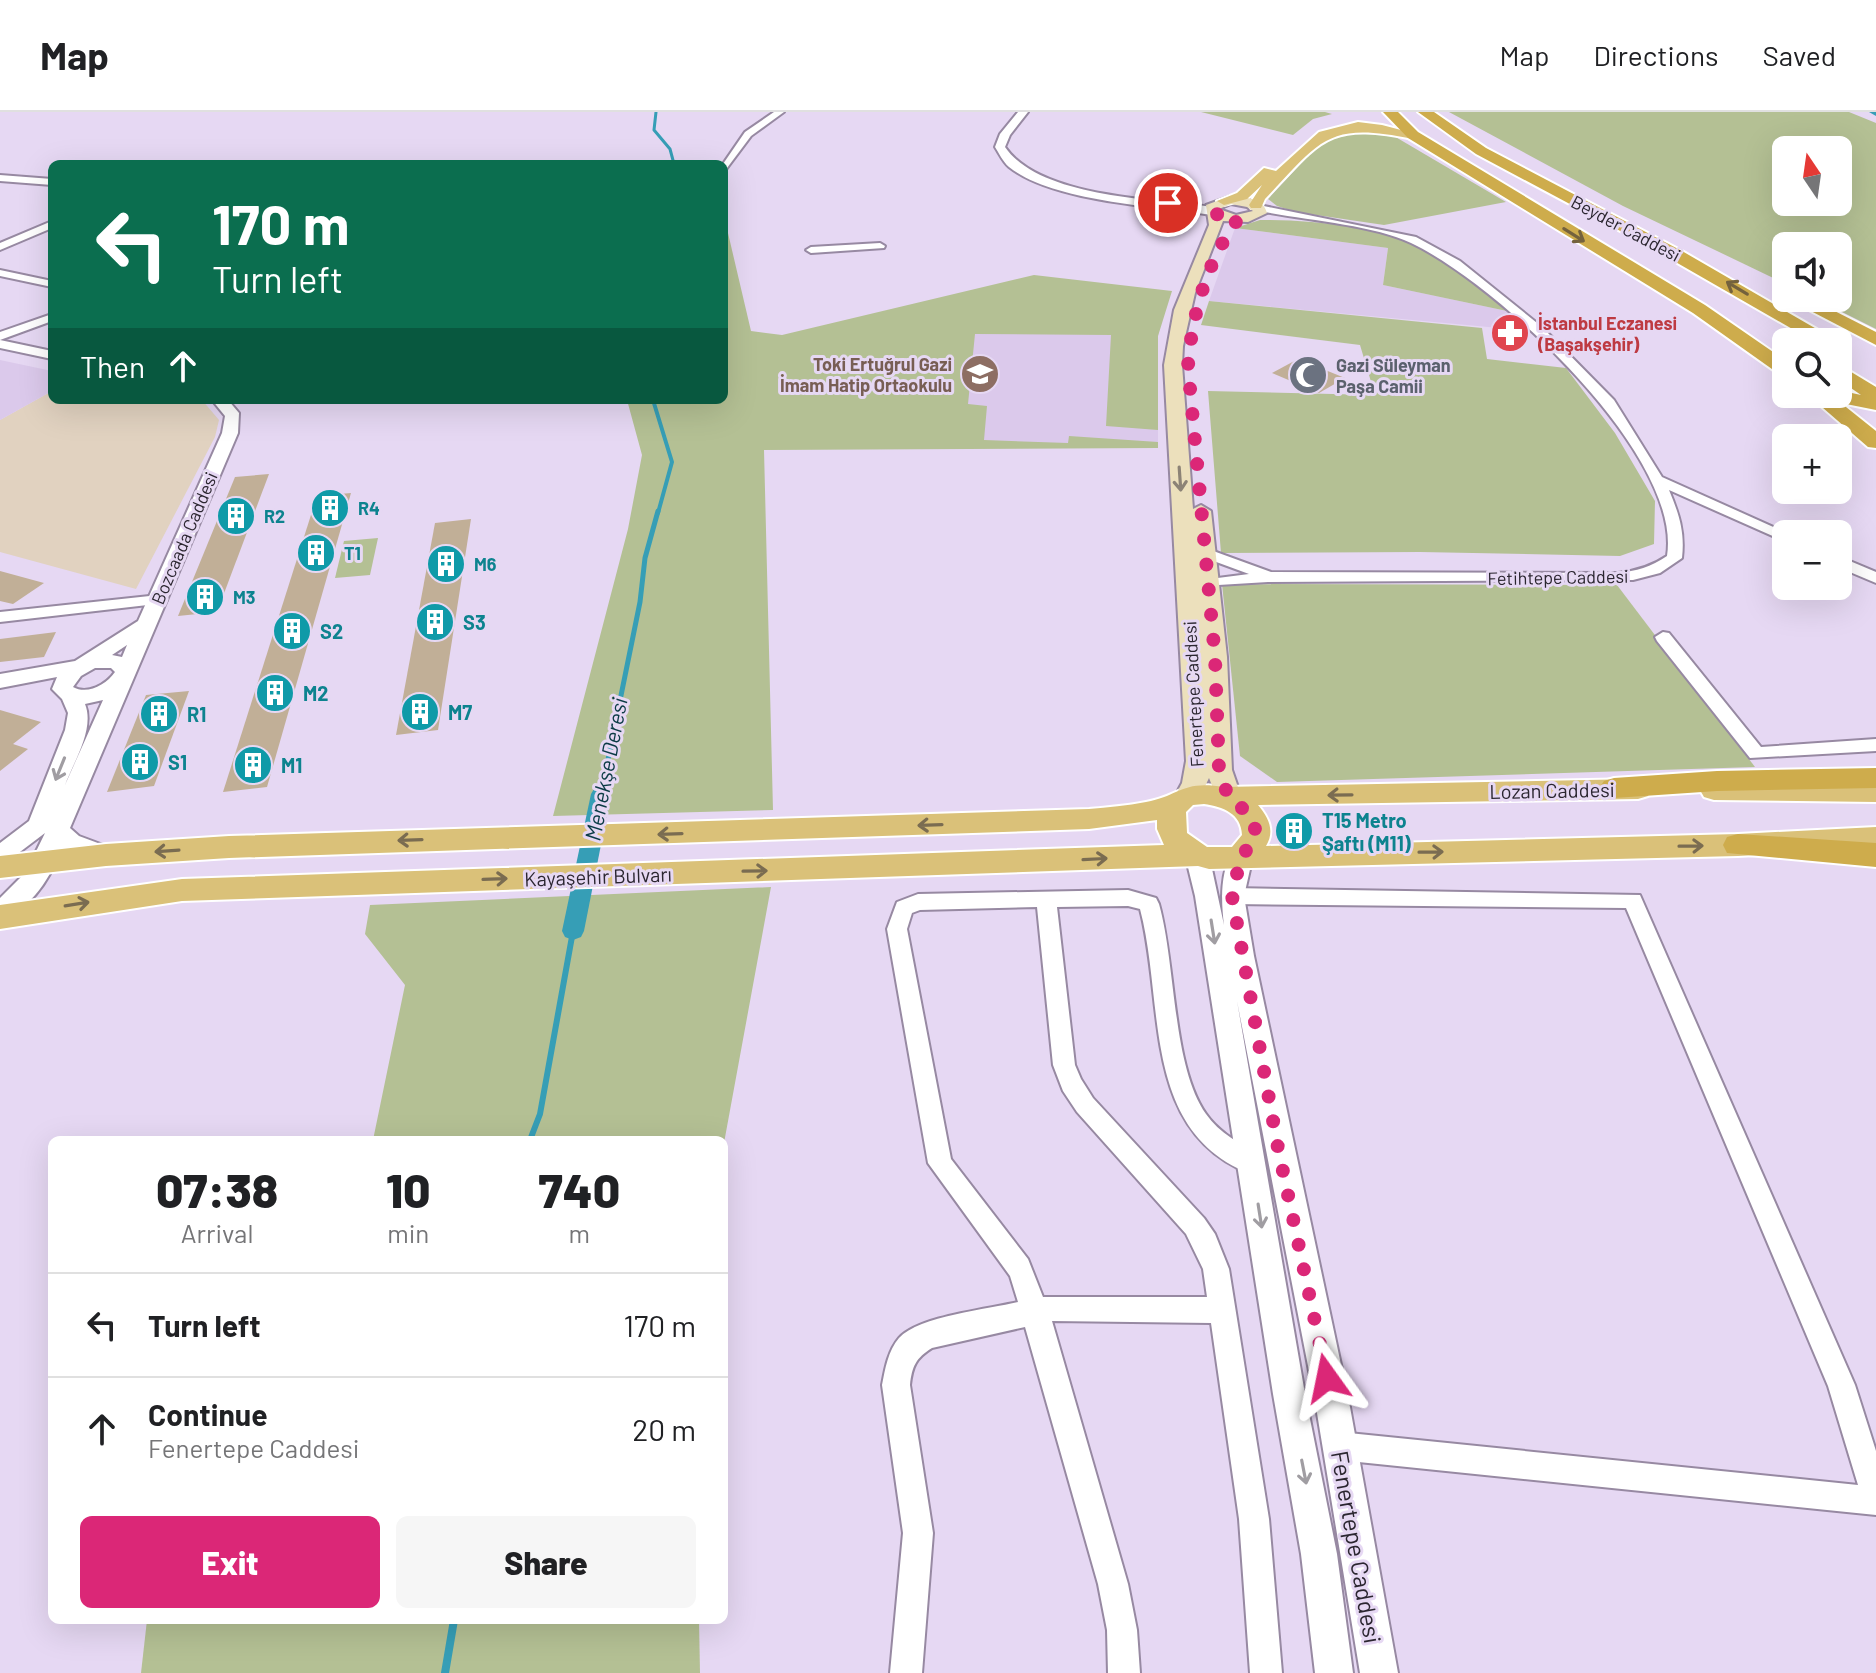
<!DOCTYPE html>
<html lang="en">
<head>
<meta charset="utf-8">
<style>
  body { margin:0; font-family:Barlow,sans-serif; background:#f6f6f6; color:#202124; height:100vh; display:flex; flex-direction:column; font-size:30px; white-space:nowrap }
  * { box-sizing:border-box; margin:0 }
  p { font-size:26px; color:#757577 }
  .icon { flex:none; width:44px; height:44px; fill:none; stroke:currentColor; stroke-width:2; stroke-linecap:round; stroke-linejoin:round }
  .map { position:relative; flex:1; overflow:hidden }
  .drawer { position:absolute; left:48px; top:1024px; width:680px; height:488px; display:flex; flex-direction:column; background:#fff; border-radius:12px; box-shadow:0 8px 32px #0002 }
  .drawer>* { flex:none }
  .hud { position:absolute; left:48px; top:48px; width:680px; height:244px; border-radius:12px; box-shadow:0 8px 32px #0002; background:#0b6e4f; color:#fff; overflow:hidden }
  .needle { width:52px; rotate:347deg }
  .fabs { position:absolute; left:1772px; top:24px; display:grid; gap:16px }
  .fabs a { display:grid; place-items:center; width:80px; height:80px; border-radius:12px; background:#fff; box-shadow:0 8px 32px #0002; font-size:40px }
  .pin { position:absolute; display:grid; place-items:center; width:68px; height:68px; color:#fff; margin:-34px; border:4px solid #fff; border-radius:50%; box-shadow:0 2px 8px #0007 }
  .me { position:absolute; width:88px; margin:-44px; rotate:348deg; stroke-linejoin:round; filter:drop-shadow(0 0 6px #0008) }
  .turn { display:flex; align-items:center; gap:28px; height:168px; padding:0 32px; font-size:36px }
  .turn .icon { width:104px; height:104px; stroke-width:2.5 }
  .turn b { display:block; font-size:56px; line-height:68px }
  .then { display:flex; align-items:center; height:76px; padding:0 32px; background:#0003; gap:16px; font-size:30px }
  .eta { display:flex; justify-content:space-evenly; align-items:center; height:136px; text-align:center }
  .eta b { font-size:48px; font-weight:800; line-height:56px }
  .button { display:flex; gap:16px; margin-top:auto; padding:16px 32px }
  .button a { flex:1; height:92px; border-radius:12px; background:#db2777; color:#fff; font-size:32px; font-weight:800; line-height:92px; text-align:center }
  .button a+a { background:#f6f6f6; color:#202124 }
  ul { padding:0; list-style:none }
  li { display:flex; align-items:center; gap:24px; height:104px; padding:0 32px; border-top:2px solid #e0e0e0 }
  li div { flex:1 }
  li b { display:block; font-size:30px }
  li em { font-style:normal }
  header { display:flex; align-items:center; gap:48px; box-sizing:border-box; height:112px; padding:0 40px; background:#fff; border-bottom:2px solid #e0e0e0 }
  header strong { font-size:38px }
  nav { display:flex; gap:44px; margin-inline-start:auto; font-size:28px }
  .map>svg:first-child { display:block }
</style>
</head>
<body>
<header>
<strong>Map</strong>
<nav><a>Map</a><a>Directions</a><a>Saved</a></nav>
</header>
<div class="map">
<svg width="1876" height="1561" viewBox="0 0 1876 1561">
  <rect width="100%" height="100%" fill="#e6d8f3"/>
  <polygon fill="#e1d2c0" points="52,279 52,288 202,288 219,308 215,325 136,477 0,440 0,308"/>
  <g fill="#dbc9eb">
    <polygon points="1235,116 1388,136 1383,173 1507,199 1531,219 1209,189"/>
    <polygon points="1037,194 1161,210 1158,224 1158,336 791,336 788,276"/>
    <polygon points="0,248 52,259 52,279 0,308"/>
  </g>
  <g fill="#b4c094" fill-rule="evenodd">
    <polygon points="1201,0 1325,0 1332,2 1313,7 1293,23"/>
    <path d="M1449,0h400l27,11v206l-62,-31h24v-52h-52v38l-163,-78zM1786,38h52v52h-52z"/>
    <polygon points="1382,17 1506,90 1384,113 1296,100 1277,94 1268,87 1331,19"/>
    <polygon points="724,104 751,219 782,223 1034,163 1172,179 1158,224 1158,318 1106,314 1111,223 975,222 968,292 987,294 984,328 1068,331 1069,324 1158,330 1158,336 764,338 773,698 553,704 628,417 642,343 627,288 724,288"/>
    <path d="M1260,108c55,0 124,6 173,34 26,15 50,38 74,57l-124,-26 5,-37 -153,-20z"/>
    <polygon points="1209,189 1482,216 1487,247 1566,256 1615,321 1655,389 1654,432 1620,444 1420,440 1221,441 1208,279 1375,283 1360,233 1201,213"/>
    <polygon points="378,426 370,463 335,466 344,429"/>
    <polygon points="1222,472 1617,473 1755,655 1277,670 1240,644"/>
    <polygon points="771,775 724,1031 724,1028 373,1028 405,873 365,822 370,793"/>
    <polygon points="147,1508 699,1508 700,1561 141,1561"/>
  </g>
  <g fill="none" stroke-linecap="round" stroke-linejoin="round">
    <polyline stroke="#369eb6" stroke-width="3" points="656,0 654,18 670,37 674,52"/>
    <polyline stroke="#369eb6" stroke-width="4" points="653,288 672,350 658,401"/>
    <polyline stroke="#369eb6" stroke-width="5" points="601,682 640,490 645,446 658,399"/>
    <polyline stroke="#369eb6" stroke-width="6" points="530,1028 540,1002 573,819"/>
    <polyline stroke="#369eb6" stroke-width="8" points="445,1561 454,1508"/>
    <g fill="#369eb6" fill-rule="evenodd">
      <polygon points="1869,0 1876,0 1876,4"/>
      <polygon points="601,675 608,677 611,682 584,819 581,825 573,828 565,825 562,819 591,682 594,677"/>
    </g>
  </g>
  <g fill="#c1af97">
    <polygon points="1298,247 1345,266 1319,281 1272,261"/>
    <polygon points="269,362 217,500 178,504 235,365"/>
    <polygon points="351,381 267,675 223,680 317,384"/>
    <polygon points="471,407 438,618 396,623 435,411"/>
    <polygon points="0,459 44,471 13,492 0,489"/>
    <polygon points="56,520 44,545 0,550 0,527"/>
    <polygon points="189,579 154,674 107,680 146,583"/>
    <polygon points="0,598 41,610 13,632 28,637 0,659"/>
    <polygon points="1281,707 1310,714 1307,730 1277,723"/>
  </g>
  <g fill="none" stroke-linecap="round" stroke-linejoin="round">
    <defs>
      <g id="minor">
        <polygon points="774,0 784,0 751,24 724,60 723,52 745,20"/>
        <polygon points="0,63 52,67 52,73 0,69"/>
        <path d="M1259,93l157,32 44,24 82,66 72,73 48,77 127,57h-3v8l-117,-52c10,24 16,42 13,68l-22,15 -27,7 -365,2 -66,4v-6l47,-6 -49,-18 -3,-3 8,-5 66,24 347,1c18,-2 33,-6 49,-17 16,-101 -171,-273 -256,-313 -39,-19 -111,-23 -156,-33v-4z"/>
        <polygon points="52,109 52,116 0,138 0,131"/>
        <polygon points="880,131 885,134 884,136 811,141 806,138 811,135"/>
        <polygon points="0,158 52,169 52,175 0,164"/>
        <polygon points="52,202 52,209 0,228 0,220"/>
        <polygon points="1838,444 1876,460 1876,471 1838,455"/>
        <polygon points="159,483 167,488 165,491 0,510 0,500"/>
        <polygon points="1663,520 1669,521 1761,635 1876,627 1876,639 1750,646 1657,529 1655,525"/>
        <polygon points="1232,776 1640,783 1855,1273 1876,1339 1876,1403 1339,1348 1329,1344 1325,1334 1329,1324 1339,1320 1858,1373 1828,1274 1626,796 1232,792 1225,789 1222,784 1225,779"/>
        <path d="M1128,778l28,8 3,6c17,60 13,162 47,210 13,19 35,30 53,41l4,8 -4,8 -8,3c-111,-42 -86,-172 -111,-265l-12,-3 -71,1 18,158 6,14 12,19 111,120 11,16 14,35 40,250 13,154h-32l-11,-154 -28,-196 -159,-2 76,263 9,46 3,43h-32l-1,-43 -9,-46 -73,-257 -93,21c-16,10 -20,18 -22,37l23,148 -11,140h-32l13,-140 -21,-148c3,-16 6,-34 17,-47 20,-22 90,-29 119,-36l-8,-26 -82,-113 -41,-234 10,-27 21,-8zM1037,795l16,158 10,26 14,21 109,122 17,35 4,28h-164l-15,-38 -77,-100 -44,-230 5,-16 8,-3z"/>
      </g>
      <g id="tertiary">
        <path d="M1018,0h10l-18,23 -5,12c35,51 150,52 207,60l6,4 -6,4c-56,-9 -159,-13 -203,-48 -6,-5 -10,-14 -14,-20l5,-13z"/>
        <polygon points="0,228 52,239 52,247 0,236"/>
        <path d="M212,288h16l11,13 -1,20 -168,395 9,8 35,13 4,6 -4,6 -8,3 -44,-17c-11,30 -30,62 -62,72v-21l26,-26 19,-39 -37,28 -8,3v-21l29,-22 36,-91 3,-17 -6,-14 -10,-10 5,-12 -57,11v-14l75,-13 63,-40 84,-188 3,-17zM127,533l-5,12 -10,-2zM95,556h16l4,4c-9,13 -28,23 -42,15l8,-11zM103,588l-38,85c9,-24 30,-56 20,-81z"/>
        <path d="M1197,734l8,3 4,6 15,70c-3,-25 -4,-52 9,-75l8,-3 8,3 4,6 -9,40 10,60 96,451 48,266h-38l-44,-266 -79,-406 68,393 32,160 16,119h-38l-14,-119 -28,-160 -78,-498 -10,-41 4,-6z"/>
      </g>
      <path id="secondary" d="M1231,84c14,2 32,1 36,17l-19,9 -25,-1 -28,72 -12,53 -1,19 11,144 8,-4 10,6 16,146 5,113 9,26 -4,7 -9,2 -9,-2 -10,-25 -12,25 -9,2 -9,-2 -4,-7 7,-13 4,-22 -22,-396 10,-55 35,-85 -3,-20zM1231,92l16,3 6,4 -17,4 -17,-6z"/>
      <g id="primary">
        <path d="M1358,10l24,3 38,10 -7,4c-86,-18 -92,1 -148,60l-4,9h-10l-2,-3 13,-20 -15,14 -23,6 -7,-4 20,-8 27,-25 12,3 43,-39z"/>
        <path d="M1638,667l10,3 4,7 -4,7 -10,3 -380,6c11,13 17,26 8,41l472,-12 138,-7v22l-138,7 -529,13 -11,-3 -1016,35 -182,28v-24l182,-26 982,-34 -7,-16v-9l-68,9 -860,29 -123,8 -106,12v-22l106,-12 123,-8 860,-27c19,-2 38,-3 57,-7 34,-6 35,-22 78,-15zM1204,692c19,3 37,9 38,31l-10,12h-25l-20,-14 -1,-21 7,-7z"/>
        <polygon points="1714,668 1876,670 1876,690 1714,688 1704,685 1700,678 1704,671"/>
      </g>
      <g id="trunk">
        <polygon points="1383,0 1398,0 1418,20 1705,193 1786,249 1786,264 1779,262 1693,201 1408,26"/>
        <polygon points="1418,0 1434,0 1486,36 1682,139 1839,230 1815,230 1639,129 1476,42"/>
        <polygon points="1786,186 1809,186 1876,220 1876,233"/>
        <polygon points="1838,252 1876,275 1876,298 1841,291 1876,319 1876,336 1868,335 1807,282 1838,282 1838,278 1861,283 1838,267"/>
        <polygon points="1876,656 1876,676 1717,679 1614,686 1604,683 1599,676 1604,669 1614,666 1717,659"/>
        <polygon points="1738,722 1876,731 1876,755 1727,741 1723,733 1727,725"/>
      </g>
    </defs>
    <use href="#minor" stroke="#9789a2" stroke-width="4"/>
    <use href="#tertiary" stroke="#9789a2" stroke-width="4"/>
    <use href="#secondary" stroke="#9789a2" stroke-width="4"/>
    <use href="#primary" stroke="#fff" stroke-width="4"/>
    <use href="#trunk" stroke="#fff" stroke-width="4"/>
    <use href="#minor" fill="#fff" fill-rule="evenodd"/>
    <use href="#tertiary" fill="#fff" fill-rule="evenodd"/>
    <use href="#secondary" fill="#ece0bc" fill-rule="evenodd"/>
    <use href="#primary" fill="#dac179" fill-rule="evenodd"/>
    <use href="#trunk" fill="#ceac4c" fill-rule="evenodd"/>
  </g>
  <defs><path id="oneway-shaft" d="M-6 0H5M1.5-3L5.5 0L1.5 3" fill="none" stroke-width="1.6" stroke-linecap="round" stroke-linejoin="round" transform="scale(2)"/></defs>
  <g stroke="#74623d">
    <use href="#oneway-shaft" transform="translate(1574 123) rotate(32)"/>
    <use href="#oneway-shaft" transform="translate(1737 176) rotate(-149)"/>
  </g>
  <use stroke="#8c8376" href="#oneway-shaft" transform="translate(1180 367) rotate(86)"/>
  <g stroke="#a09da2">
    <use href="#oneway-shaft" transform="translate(60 657) rotate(112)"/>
    <use href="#oneway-shaft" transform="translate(1213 820) rotate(81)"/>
    <use href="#oneway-shaft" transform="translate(1260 1104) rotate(81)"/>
    <use href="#oneway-shaft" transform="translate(1304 1360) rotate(79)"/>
  </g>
  <g stroke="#7a6c51">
    <use href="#oneway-shaft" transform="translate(1340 683) rotate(179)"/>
    <use href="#oneway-shaft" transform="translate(930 713) rotate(178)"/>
    <use href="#oneway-shaft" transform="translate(670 722) rotate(178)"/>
    <use href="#oneway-shaft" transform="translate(410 728) rotate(178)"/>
    <use href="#oneway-shaft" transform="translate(1691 734) rotate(-1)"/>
    <use href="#oneway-shaft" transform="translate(167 739) rotate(176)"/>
    <use href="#oneway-shaft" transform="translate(1431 740) rotate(-1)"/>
    <use href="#oneway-shaft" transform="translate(1095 747) rotate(-3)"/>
    <use href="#oneway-shaft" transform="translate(755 759) rotate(-1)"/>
    <use href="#oneway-shaft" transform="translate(495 767) rotate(-2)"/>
    <use href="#oneway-shaft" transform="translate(77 792) rotate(-9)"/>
  </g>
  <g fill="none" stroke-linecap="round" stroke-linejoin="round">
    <path stroke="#db2777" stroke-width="14" stroke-dasharray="0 25.2" d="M1168,91l70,16c-31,42 -46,95 -50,147l27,291 4,113 9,26 22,19 5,14 -1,13 -13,14 -9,40 46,252 49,230"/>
  </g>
  <defs>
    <symbol id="pharmacy-disc" viewBox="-11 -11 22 22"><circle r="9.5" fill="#e0444e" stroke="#e6d8f3"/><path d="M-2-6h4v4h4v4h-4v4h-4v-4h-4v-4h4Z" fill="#fff"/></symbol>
    <symbol id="school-disc" viewBox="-11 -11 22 22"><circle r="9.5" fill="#8d6e63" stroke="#e6d8f3"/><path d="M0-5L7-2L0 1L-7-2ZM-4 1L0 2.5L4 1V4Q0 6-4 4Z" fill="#fff"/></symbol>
    <symbol id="mosque-disc" viewBox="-11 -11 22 22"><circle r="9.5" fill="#6b7280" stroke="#e6d8f3"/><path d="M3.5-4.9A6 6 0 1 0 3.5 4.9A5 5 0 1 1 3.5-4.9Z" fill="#fff"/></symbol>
    <symbol id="building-disc" viewBox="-11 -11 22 22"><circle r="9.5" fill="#0f9aa8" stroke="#e6d8f3"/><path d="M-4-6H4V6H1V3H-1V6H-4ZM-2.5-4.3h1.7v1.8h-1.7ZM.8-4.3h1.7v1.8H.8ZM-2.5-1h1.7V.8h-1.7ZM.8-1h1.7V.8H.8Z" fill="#fff"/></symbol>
  </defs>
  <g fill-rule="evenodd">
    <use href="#pharmacy-disc" x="1488" y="199" width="44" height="44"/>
    <use href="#school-disc" x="958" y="240" width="44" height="44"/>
    <use href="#mosque-disc" x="1286" y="241" width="44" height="44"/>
    <use href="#building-disc" x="308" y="374" width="44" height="44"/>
    <use href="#building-disc" x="214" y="382" width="44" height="44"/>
    <use href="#building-disc" x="294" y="419" width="44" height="44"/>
    <use href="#building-disc" x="424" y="430" width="44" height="44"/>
    <use href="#building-disc" x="183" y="463" width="44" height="44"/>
    <use href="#building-disc" x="413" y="488" width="44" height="44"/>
    <use href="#building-disc" x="270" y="497" width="44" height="44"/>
    <use href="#building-disc" x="253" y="559" width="44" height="44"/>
    <use href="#building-disc" x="398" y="578" width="44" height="44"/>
    <use href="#building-disc" x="137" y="580" width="44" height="44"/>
    <use href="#building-disc" x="118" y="628" width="44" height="44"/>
    <use href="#building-disc" x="231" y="631" width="44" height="44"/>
    <use href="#building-disc" x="1272" y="697" width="44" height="44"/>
  </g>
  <g text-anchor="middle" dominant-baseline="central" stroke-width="6" stroke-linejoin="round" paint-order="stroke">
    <g font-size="18" fill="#2b2630" stroke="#e6d8f3">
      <text transform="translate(1626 116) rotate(28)">Beyder Caddesi</text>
      <text transform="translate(184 426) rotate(-67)">Bozcaada Caddesi</text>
      <text transform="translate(1558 465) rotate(-1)">Fetihtepe Caddesi</text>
      <text transform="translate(1193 582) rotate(-93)">Fenertepe Caddesi</text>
    </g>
    <g font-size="18" font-weight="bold" fill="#be3a42" stroke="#e6d8f3" text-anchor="start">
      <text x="1538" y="211">İstanbul Eczanesi<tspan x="1538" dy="21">(Başakşehir)</tspan></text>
    </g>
    <g font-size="18" font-weight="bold" fill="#785e54" stroke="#e6d8f3" text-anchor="end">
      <text x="952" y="252">Toki Ertuğrul Gazi<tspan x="952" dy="21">İmam Hatip Ortaokulu</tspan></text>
    </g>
    <g font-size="18" font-weight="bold" fill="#5b616d" stroke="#e6d8f3" text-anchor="start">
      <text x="1336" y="253">Gazi Süleyman<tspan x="1336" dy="21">Paşa Camii</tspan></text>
    </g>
    <g font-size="18" font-weight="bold" fill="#0d838f" stroke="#e6d8f3" text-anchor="start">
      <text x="358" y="396">R4</text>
      <text x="264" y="404">R2</text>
      <text x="344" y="441">T1</text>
      <text x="474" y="452">M6</text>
      <text x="233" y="485">M3</text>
    </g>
    <g font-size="20" font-weight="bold" fill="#0d838f" stroke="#e6d8f3" text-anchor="start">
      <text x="463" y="510">S3</text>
      <text x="320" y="519">S2</text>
      <text x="303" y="581">M2</text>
      <text x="448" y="600">M7</text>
      <text x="187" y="602">R1</text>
      <text x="168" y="650">S1</text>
      <text x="281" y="653">M1</text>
      <text x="1322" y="708">T15 Metro<tspan x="1322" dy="23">Şaftı (M11)</tspan></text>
    </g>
    <g font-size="20" fill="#2b2630" stroke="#e6d8f3">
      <text transform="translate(1552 678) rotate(-1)">Lozan Caddesi</text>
      <text transform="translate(598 764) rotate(-2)">Kayaşehir Bulvarı</text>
    </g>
    <g font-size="22" font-style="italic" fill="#0b3b45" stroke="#e6d8f3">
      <text transform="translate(605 657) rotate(-79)">Menekşe Deresi</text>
    </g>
    <g font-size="24" fill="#2b2630" stroke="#e6d8f3">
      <text transform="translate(1357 1435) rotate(80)">Fenertepe Caddesi</text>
    </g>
  </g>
</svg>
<div class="fabs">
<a><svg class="needle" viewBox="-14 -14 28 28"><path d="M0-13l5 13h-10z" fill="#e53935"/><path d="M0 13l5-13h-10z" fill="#757577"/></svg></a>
<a><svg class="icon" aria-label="sound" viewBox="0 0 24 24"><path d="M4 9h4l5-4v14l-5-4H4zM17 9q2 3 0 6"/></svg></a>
<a><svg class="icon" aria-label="search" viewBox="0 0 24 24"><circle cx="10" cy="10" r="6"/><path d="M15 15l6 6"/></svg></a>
<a>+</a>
<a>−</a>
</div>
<div class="pin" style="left:1168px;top:91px;background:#d93025"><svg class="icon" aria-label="arrive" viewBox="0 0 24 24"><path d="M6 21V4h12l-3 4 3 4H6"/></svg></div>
<svg class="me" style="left:1327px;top:1266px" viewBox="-20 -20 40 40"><path d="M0-17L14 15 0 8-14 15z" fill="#db2777" stroke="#fff" stroke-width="4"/></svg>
<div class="hud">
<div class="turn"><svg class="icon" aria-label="left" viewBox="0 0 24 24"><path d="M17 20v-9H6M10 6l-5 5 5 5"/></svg><div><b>170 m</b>Turn left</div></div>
<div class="then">Then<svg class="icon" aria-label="ahead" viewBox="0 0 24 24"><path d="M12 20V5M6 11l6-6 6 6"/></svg></div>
</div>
<section class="drawer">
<div class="eta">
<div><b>07:38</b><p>Arrival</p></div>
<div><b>10</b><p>min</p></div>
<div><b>740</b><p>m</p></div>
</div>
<ul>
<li><svg class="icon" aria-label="left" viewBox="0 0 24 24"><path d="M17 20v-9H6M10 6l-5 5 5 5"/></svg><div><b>Turn left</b></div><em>170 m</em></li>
<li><svg class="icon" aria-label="ahead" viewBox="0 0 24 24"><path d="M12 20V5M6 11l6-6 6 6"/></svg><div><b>Continue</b><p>Fenertepe Caddesi</p></div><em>20 m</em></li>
</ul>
<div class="button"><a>Exit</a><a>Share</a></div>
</section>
</div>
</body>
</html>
